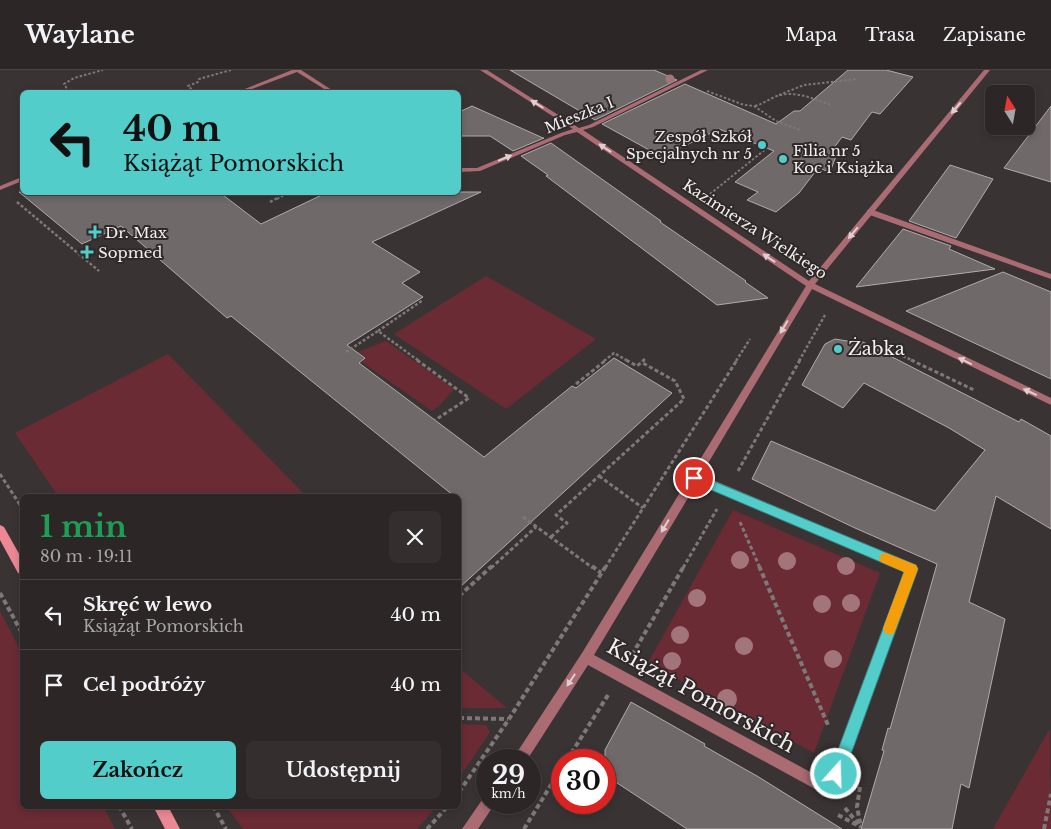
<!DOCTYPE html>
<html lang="pl">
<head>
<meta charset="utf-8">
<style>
  body { margin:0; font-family:"Libre Baskerville",serif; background:#342e2f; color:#f1f3f6; height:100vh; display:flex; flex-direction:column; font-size:19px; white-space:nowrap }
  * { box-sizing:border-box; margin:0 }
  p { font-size:16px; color:#a6a5a7 }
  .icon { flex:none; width:28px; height:28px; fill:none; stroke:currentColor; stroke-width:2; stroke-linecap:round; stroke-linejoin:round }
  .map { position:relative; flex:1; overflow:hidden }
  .side { position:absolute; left:20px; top:424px; width:441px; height:315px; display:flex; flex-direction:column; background:#2c2627; border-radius:8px; box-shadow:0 2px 8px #0003,0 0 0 1px #484344 }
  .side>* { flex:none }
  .top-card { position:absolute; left:20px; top:20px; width:441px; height:105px; border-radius:8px; box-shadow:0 2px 8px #0003,0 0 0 1px #484344; background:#53cdca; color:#111; overflow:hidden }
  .needle { width:32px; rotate:349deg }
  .buttons { position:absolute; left:985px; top:15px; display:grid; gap:10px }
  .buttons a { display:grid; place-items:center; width:50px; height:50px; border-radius:8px; background:#2c2627; box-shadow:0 2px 8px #0003,0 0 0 1px #484344; font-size:25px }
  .speed { position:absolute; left:476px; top:679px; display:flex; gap:10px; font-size:25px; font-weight:700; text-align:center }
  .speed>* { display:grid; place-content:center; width:65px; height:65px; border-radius:50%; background:#2c2627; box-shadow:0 2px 8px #0003,0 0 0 1px #484344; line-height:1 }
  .speed small { font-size:12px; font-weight:400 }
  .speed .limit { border:8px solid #d22; background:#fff; color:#111 }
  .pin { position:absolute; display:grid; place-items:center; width:42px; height:42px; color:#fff; margin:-21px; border:2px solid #fff; border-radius:50%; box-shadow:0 1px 5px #0007 }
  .me { position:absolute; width:55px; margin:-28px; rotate:20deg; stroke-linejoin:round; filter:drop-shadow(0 0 4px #0008) }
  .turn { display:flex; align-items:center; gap:18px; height:105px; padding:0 20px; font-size:22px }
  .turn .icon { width:65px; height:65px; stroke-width:2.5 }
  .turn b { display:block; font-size:35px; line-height:42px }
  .round { display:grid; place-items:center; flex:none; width:52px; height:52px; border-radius:8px; background:#342e2f }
  .overview { display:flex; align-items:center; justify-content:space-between; height:85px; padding:0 20px }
  h1 { font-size:30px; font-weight:800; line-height:38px; color:#1e9e55 }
  .cta { display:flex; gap:10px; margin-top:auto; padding:10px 20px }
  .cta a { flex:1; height:58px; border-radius:8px; background:#53cdca; color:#111; font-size:20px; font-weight:800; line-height:58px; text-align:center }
  .cta a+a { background:#342e2f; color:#f1f3f6 }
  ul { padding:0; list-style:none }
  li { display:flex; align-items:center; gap:15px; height:70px; padding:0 20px; border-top:1px solid #484344 }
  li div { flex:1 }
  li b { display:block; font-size:19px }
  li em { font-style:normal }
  header { display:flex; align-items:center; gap:30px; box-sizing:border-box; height:70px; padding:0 25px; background:#2c2627; border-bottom:1px solid #484344 }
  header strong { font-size:24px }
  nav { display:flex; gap:28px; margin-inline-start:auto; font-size:18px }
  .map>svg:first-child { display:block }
</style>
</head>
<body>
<header>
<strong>Waylane</strong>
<nav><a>Mapa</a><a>Trasa</a><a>Zapisane</a></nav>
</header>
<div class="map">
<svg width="1051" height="759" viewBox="0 0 1051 759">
  <rect width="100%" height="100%" fill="#3a3334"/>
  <g fill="#6a2b35">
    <polygon points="486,206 596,269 506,339 394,264"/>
    <polygon points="386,271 454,319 440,335 432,341 362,292 366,287 358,282"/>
    <polygon points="168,284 306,426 58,426 15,363"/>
    <polygon points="733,440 880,503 814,683 648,593"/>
    <polygon points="0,541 22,584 22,736 103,736 115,759 0,759"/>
    <polygon points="459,598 507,638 459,638"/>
    <polygon points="459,654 486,655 490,662 459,708"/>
    <polygon points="1050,658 1051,759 993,759"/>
    <polygon points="226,736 437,736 417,759 243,759"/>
  </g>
  <g fill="#706969" stroke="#b2abab">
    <polygon points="510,0 654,0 677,10 595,50"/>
    <polygon points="848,0 886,0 913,7 880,44 872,42 851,70 842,67 833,79 838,81 830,102 818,98 799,123 776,142 747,130 758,122 735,112 774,81 719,59 662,87 602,54 685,14 776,54 794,41 800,41"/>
    <polygon points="472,36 543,68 544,68 513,81 490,66 459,66 459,42"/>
    <polygon points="1051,36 1051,112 1004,98"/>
    <polygon points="551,73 661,151 660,152 746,211 745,212 768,228 717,235 546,106 548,105 521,86"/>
    <polygon points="950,95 993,109 956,168 909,151"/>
    <polygon points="19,122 219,122 261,154 328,122 481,122 372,172 420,202 402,213 423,227 347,275 365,288 359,293 484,387 572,316 576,318 614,288 672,323 459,518 459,426 454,426 231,246 227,248 121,156 82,174"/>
    <polygon points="903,159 951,176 949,179 995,199 856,217"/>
    <polygon points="1003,202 1051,222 1051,309 906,241"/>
    <polygon points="835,269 853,272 861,271 1019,352 1021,349 1051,366 1051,459 996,426 969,532 1005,549 969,718 961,714 952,759 861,759 884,681 882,680 888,658 890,659 937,494 855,458 752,409 771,371 935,441 985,380 949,358 864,313 843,338 802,315 825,274"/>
    <polygon points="631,632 705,674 704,676 757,706 842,759 687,759 605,705 605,680"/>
  </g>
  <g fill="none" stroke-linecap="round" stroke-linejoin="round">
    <g stroke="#7e7878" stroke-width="2" stroke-dasharray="2.5 2" stroke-linecap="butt">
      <polyline points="707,21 744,35 754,36 776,51 800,60"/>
      <polyline points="69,22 64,14 74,8 103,0"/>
      <polyline points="195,22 188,16 198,12 199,9 231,0"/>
      <polyline points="779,25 804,15 857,9"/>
      <path d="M755,36c8,-2 14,-7 22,-10 18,-6 37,3 54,9"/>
      <polyline points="710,124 767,78"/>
      <polyline points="277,129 290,122"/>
    </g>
    <g stroke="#7e7878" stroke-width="2.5" stroke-dasharray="3 2" stroke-linecap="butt">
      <polyline points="17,132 99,201"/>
      <polyline points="270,132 279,127"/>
      <polyline points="378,261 423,230"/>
      <polyline points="346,282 378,261 419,291"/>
      <polyline points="903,286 914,291"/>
      <polyline points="604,291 614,283 628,291"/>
      <polyline points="643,291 645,289"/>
      <polyline points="736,291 750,269"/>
      <polyline points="799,291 825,245"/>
    </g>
    <g stroke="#7e7878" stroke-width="3" stroke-dasharray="4 2.5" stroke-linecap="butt">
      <polyline points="417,290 469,328 435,350"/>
      <polyline points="626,290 637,296 644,290"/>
      <polyline points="911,290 974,320"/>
      <polyline points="576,314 606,290"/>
      <polyline points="738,401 800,290"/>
      <polyline points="0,404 22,438"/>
      <polyline points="599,406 643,438"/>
      <polyline points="523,447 593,498"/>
      <polyline points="740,452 760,498"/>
      <polyline points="551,467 567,453 556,445 684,329 675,311 641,292"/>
      <polyline points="491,498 536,457"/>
      <polyline points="605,498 737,290"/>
      <polyline points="683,498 717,439"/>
    </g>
    <g stroke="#7e7878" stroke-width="4" stroke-dasharray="5 3" stroke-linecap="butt">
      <polyline points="592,496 601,503"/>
      <polyline points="759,496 828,655"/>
      <polyline points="0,523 22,563"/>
      <polyline points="459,526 492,496"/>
      <polyline points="632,585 684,496"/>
      <polyline points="459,648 508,649"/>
      <polyline points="567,690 608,625"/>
      <polyline points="860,717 857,737 861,757"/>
      <polyline points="459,722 509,649 606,496"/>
      <polyline points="119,736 132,759"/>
      <polyline points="213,736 226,759"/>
      <polyline points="845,738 860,756"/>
      <polyline points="838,745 861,757"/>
      <polyline points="427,759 448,736"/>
      <polyline points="524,759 562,697"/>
      <polyline points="1044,759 1051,724"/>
    </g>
    <polygon fill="#aa6b72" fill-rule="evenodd" points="867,140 873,140 1051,204 1051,209 867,144"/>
    <g fill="#aa6b72" fill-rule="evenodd">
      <polygon points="292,0 301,0 335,22 329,22 297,2 244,22 237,22"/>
      <path d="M480,0h7l92,58 10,-3 112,-55h7l-115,57 -10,3 226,151 175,-211h6l-175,214 236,114v7l-239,-116 -111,186 214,90 2,4 -81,226 -5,2 -5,-2 -238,-130 -61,95h-15l70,-107 224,-367 -229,-154 -12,3 -85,36 -21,1v-4h18l84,-35 12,-4zM697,413l207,88 -77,210 -233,-126z"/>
      <polygon points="22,107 22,111 0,120 0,116"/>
      <polygon points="488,726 488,732 496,732 478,759 462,759 484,727"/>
    </g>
    <g fill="#ec8894" fill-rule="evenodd">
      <polygon points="0,455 4,457 22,489 22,504 18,503 0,470"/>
      <polygon points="153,736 168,736 180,759 165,759"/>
    </g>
  </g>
  <g fill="#a2757a">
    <circle cx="670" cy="9" r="4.5"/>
    <circle cx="740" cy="490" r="9"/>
    <circle cx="787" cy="491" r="9"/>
    <circle cx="846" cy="496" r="9"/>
    <circle cx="697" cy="528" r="9"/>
    <circle cx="851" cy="533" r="9"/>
    <circle cx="822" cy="534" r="9"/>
    <circle cx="680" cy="565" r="9"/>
    <circle cx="744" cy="576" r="9"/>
    <circle cx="833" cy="589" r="9"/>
    <circle cx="672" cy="591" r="9"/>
    <circle cx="727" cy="629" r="10"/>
  </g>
  <defs><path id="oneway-solid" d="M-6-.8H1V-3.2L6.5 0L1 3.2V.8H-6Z" transform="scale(1.25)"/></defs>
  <g fill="#e1ced0">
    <use href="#oneway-solid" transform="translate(537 34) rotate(-148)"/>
    <use href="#oneway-solid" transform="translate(956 38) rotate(130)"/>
    <use href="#oneway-solid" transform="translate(605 78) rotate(-146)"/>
    <use href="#oneway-solid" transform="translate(505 88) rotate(-22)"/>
    <use href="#oneway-solid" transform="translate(853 163) rotate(130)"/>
    <use href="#oneway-solid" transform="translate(769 188) rotate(-146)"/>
    <use href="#oneway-solid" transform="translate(784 257) rotate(121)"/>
    <use href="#oneway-solid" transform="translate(965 291) rotate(-154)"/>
    <use href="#oneway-solid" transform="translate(1030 322) rotate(-155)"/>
    <use href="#oneway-solid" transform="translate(665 456) rotate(121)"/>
    <use href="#oneway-solid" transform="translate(571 610) rotate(123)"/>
  </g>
  <polygon fill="#53cdca" stroke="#368583" points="694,403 916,495 918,499 842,709 836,712 831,709 829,704 904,502 690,411 688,408 690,404"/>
  <polygon fill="#f59e0b" points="886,483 916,495 918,499 896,558 894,563 890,565 885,563 883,558 904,502 881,492 879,488 881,484"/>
  <g fill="#53cdca" stroke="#2f292a" stroke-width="2">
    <circle cx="762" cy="75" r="5"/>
    <circle cx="783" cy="89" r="5"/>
    <path d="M92.5 154.5h5v5h5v5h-5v5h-5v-5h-5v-5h5z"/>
    <path d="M84.5 174.5h5v5h5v5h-5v5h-5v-5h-5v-5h5z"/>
    <circle cx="838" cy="279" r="5"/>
  </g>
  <g text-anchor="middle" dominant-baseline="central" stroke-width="4" stroke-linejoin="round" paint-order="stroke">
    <g font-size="15" fill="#f3efef" stroke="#2f292a">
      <text transform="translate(579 45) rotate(-22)">Mieszka I</text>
      <text transform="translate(755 159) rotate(33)">Kazimierza Wielkiego</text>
    </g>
    <g font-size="15" fill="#f3efef" stroke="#2f292a" text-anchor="start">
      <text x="752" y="66" text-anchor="end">Zespół Szkół<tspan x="752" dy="17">Specjalnych nr 5</tspan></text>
      <text x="793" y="80">Filia nr 5<tspan x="793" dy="17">Koc i Książka</tspan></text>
      <text x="105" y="162">Dr. Max</text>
      <text x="98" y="182">Sopmed</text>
    </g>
    <g font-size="18" fill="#f3efef" stroke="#2f292a" text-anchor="start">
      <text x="848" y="279">Żabka</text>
    </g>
    <g font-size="21" fill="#f3efef" stroke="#2f292a">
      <text transform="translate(701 626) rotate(29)">Książąt Pomorskich</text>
    </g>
  </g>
</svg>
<div class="buttons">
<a><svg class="needle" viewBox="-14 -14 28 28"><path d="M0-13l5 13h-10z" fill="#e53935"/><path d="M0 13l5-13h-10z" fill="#a6a5a7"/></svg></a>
</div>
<div class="speed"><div>29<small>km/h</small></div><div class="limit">30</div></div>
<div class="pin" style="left:694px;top:408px;background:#d93025"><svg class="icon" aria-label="arrive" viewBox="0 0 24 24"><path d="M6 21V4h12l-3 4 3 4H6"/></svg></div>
<svg class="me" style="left:836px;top:704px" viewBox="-20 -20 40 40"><circle r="17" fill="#53cdca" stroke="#fff" stroke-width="3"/><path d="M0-11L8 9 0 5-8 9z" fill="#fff"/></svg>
<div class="top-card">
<div class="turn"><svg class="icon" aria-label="left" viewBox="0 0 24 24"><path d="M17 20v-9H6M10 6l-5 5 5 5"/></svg><div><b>40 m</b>Książąt Pomorskich</div></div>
</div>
<section class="side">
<div class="overview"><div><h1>1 min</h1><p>80 m · 19:11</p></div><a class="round"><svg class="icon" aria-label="close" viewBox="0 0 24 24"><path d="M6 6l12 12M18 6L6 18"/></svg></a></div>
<ul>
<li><svg class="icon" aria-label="left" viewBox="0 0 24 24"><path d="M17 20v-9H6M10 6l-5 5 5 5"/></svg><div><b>Skręć w lewo</b><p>Książąt Pomorskich</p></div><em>40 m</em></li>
<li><svg class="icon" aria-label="arrive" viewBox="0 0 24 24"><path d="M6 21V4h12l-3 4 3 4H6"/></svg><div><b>Cel podróży</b></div><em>40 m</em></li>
</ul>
<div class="cta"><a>Zakończ</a><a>Udostępnij</a></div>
</section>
</div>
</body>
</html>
